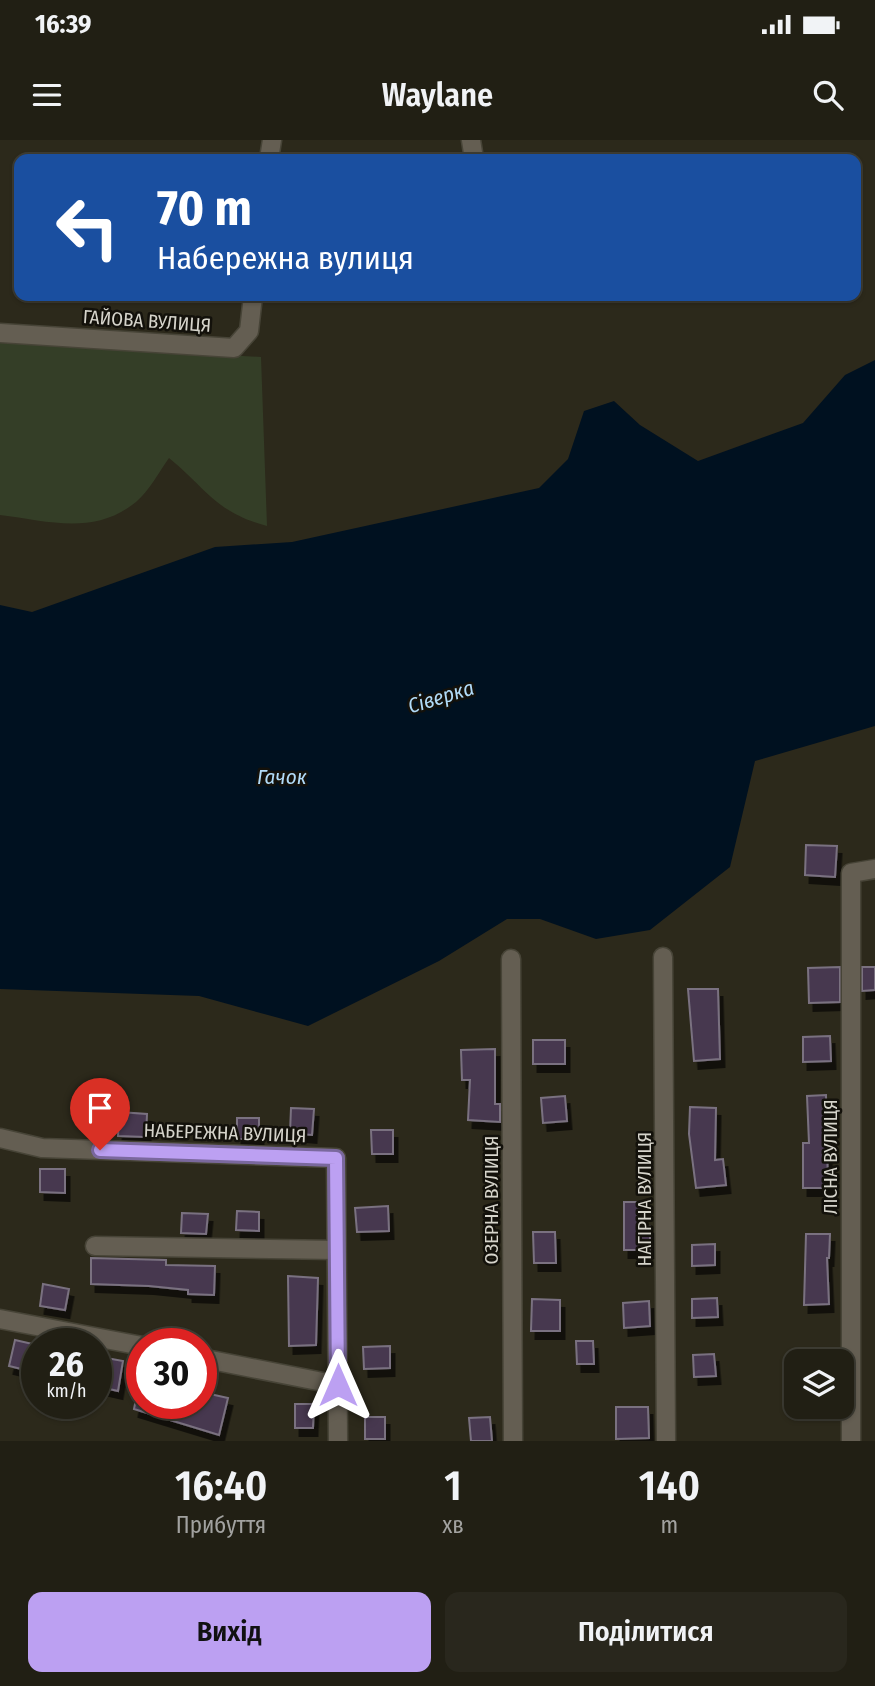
<!DOCTYPE html>
<html lang="uk">
<head>
<meta charset="utf-8">
<style>
  body { margin:0; font-family:"Fira Sans Condensed",sans-serif; background:#29271d; color:#f1f3f6; height:100vh; display:flex; flex-direction:column; font-size:26px; white-space:nowrap }
  * { box-sizing:border-box; margin:0 }
  p { font-size:23px; color:#a2a2a0 }
  .icon { flex:none; width:38px; height:38px; fill:none; stroke:currentColor; stroke-width:2; stroke-linecap:round; stroke-linejoin:round }
  .map { position:relative; height:1301px; overflow:hidden }
  .panel { display:flex; flex-direction:column; background:#211f14; flex:1 }
  .panel>* { flex:none }
  .hud { position:absolute; left:14px; top:14px; width:847px; height:147px; border-radius:14px; box-shadow:0 2px 5px #0004,0 0 0 2px #3e3d34; background:#1a4fa0; color:#fff; overflow:hidden }
  .fabs { position:absolute; left:784px; top:1209px; display:grid; gap:14px }
  .fabs a { display:grid; place-items:center; width:70px; height:70px; border-radius:14px; background:#211f14; box-shadow:0 2px 5px #0004,0 0 0 2px #3e3d34; font-size:35px }
  .speed { position:absolute; left:21px; top:1188px; display:flex; gap:14px; font-size:35px; font-weight:700; text-align:center }
  .speed>* { display:grid; place-content:center; width:91px; height:91px; border-radius:50%; background:#211f14; box-shadow:0 2px 5px #0004,0 0 0 2px #3e3d34; line-height:1 }
  .speed small { font-size:18px; font-weight:400 }
  .speed .limit { border:10px solid #d22; background:#fff; color:#111 }
  .pin { position:absolute; display:grid; place-items:center; width:60px; height:60px; color:#fff; margin:-72px -30px; border-radius:50% 50% 50% 0; rotate:-45deg; box-shadow:0 0 7px #0007 }
  .pin .icon { rotate:45deg }
  .me { position:absolute; width:77px; margin:-38px; rotate:0deg; stroke-linejoin:round; filter:drop-shadow(0 0 5px #0008) }
  .turn { display:flex; align-items:center; gap:24px; height:147px; padding:0 28px; font-size:32px }
  .turn .icon { width:91px; height:91px; stroke-width:2.5 }
  .turn b { display:block; font-size:49px; line-height:60px }
  .eta { display:flex; justify-content:space-evenly; align-items:center; height:119px; text-align:center }
  .eta b { font-size:42px; font-weight:600; line-height:49px }
  .cta { display:flex; gap:14px; margin-top:auto; padding:14px 28px }
  .cta a { flex:1; height:80px; border-radius:14px; background:#bca0f2; color:#111; font-size:28px; font-weight:600; line-height:80px; text-align:center }
  .cta a+a { background:#29271d; color:#f1f3f6 }
  .status { display:flex; justify-content:space-between; align-items:center; height:49px; padding:0 35px; background:#211f14; direction:ltr }
  .status svg { height:19px; fill:currentColor }
  header { display:flex; justify-content:space-between; align-items:center; height:91px; padding:0 28px; background:#211f14; font-size:32px; font-weight:600 }
  .map>svg:first-child { display:block }
</style>
</head>
<body>
<div class="status"><b>16:39</b><svg viewBox="0 0 49 12"><path d="M0 12V9h3v3zM5 12V6h3v6zM10 12V3h3v9zM15 12V0h3v12zM26 1h20v11H26zM47 4h2v5h-2z"/></svg></div>
<header><svg class="icon" aria-label="menu" viewBox="0 0 24 24"><path d="M4 6h16M4 12h16M4 18h16"/></svg>Waylane<svg class="icon" aria-label="search" viewBox="0 0 24 24"><circle cx="10" cy="10" r="6"/><path d="M15 15l6 6"/></svg></header>
<div class="map">
<svg width="875" height="1301" viewBox="0 0 875 1301">
  <defs>
    <filter id="shadow"><feDropShadow dx="4.5" dy="8" stdDeviation="0" flood-color="#0009"/></filter>
  </defs>
  <rect width="100%" height="100%" fill="#2c291b"/>
  <path fill="#343e27" d="M0,203l261,14 6,169c-52,-14 -60,-37 -98,-68 -10,14 -20,33 -33,44 -42,34 -87,19 -136,13z"/>
  <polygon fill="#001120" points="875,220 875,586 755,621 730,727 650,790 596,799 540,779 507,779 439,821 308,886 199,856 0,849 0,465 32,472 215,407 292,402 539,348 568,319 584,271 614,261 640,285 698,321 803,283 845,235"/>
  <g fill="#463850" stroke="#7a7180" stroke-width="2" filter="url(#shadow)">
    <polygon points="806,705 837,706 835,737 805,735"/>
    <polygon points="840,827 840,862 809,863 808,828"/>
    <polygon points="862,827 875,827 875,850 862,851"/>
    <polygon points="688,849 718,849 720,919 694,921"/>
    <polygon points="830,896 831,921 803,922 803,897"/>
    <rect x="533" y="900" width="32" height="24"/>
    <polygon points="495,909 495,964 500,964 500,982 468,980 470,940 462,940 461,910"/>
    <polygon points="826,955 828,1048 803,1048 803,1003 809,1003 807,956"/>
    <polygon points="565,956 567,981 543,983 541,958"/>
    <polygon points="690,967 716,968 715,1020 723,1019 726,1045 696,1048 689,994"/>
    <polygon points="291,968 314,969 312,995 290,993"/>
    <polygon points="119,972 147,974 146,997 118,996"/>
    <rect x="237" y="978" width="22" height="21"/>
    <polygon points="371,990 393,990 393,1014 372,1014"/>
    <polygon points="40,1029 65,1029 65,1053 40,1052"/>
    <polygon points="624,1062 643,1062 643,1086 650,1086 650,1110 624,1110"/>
    <polygon points="388,1066 389,1091 357,1092 355,1068"/>
    <polygon points="237,1071 259,1072 259,1091 236,1090"/>
    <polygon points="182,1073 208,1074 206,1094 181,1093"/>
    <polygon points="533,1092 555,1092 556,1123 534,1123"/>
    <polygon points="806,1094 830,1094 829,1118 827,1118 829,1164 804,1165"/>
    <polygon points="715,1104 715,1125 692,1126 692,1105"/>
    <polygon points="91,1118 166,1120 166,1125 215,1126 214,1155 188,1154 188,1150 149,1146 91,1144"/>
    <polygon points="288,1136 318,1138 316,1205 289,1206"/>
    <polygon points="43,1144 69,1149 65,1170 40,1166"/>
    <polygon points="717,1158 718,1177 692,1178 692,1159"/>
    <polygon points="532,1159 560,1160 560,1191 531,1191"/>
    <polygon points="649,1161 650,1186 624,1188 623,1163"/>
    <polygon points="15,1200 37,1205 34,1232 9,1226"/>
    <polygon points="576,1201 593,1201 594,1224 577,1224"/>
    <polygon points="390,1206 390,1228 364,1229 363,1207"/>
    <polygon points="714,1214 716,1236 694,1237 693,1215"/>
    <polygon points="101,1217 123,1221 118,1251 96,1246"/>
    <polygon points="201,1252 228,1258 219,1295 134,1269 135,1264 201,1264"/>
    <polygon points="295,1264 314,1264 313,1288 295,1288"/>
    <polygon points="616,1267 648,1267 649,1298 616,1299"/>
    <rect x="365" y="1277" width="20" height="22"/>
    <polygon points="490,1277 492,1301 471,1301 469,1278"/>
  </g>
  <g fill="none" stroke-linecap="round" stroke-linejoin="round">
    <defs>
      <g id="minor">
        <polyline points="471,0 474,19"/>
        <polyline points="269,19 272,0"/>
        <polyline points="0,193 234,208 249,191 253,156"/>
        <polyline points="663,817 666,1301"/>
        <polyline points="511,819 513,1301"/>
        <polyline points="0,998 42,1008 336,1018 338,1301"/>
        <polyline points="95,1106 336,1110"/>
        <polyline points="0,1179 142,1206"/>
        <polyline points="201,1218 338,1245"/>
        <polyline points="851,1301 851,733 875,729"/>
      </g>
    </defs>
    <use href="#minor" stroke="#474437" stroke-width="21"/>
    <use href="#minor" stroke="#645e52" stroke-width="18"/>
  </g>
  <g fill="none" stroke-linecap="round" stroke-linejoin="round">
    <defs>
      <polyline id="route" points="100,1010 336,1018 338,1245"/>
    </defs>
    <use href="#route" stroke="#7a689d" stroke-width="18"/>
    <use href="#route" stroke="#bca0f2" stroke-width="12"/>
  </g>
  <g text-anchor="middle" dominant-baseline="central" stroke-width="5" stroke-linejoin="round" paint-order="stroke">
    <g font-size="19" fill="#d6d4cb" stroke="#13110b">
      <text transform="translate(147 181) rotate(4)">ГАЙОВА ВУЛИЦЯ</text>
      <text transform="translate(225 993) rotate(2)">НАБЕРЕЖНА ВУЛИЦЯ</text>
      <text transform="translate(830 1017) rotate(-90)">ЛІСНА ВУЛИЦЯ</text>
      <text transform="translate(644 1059) rotate(-90)">НАГІРНА ВУЛИЦЯ</text>
      <text transform="translate(491 1060) rotate(-90)">ОЗЕРНА ВУЛИЦЯ</text>
    </g>
    <g font-size="21" font-style="italic" fill="#b1dbf8" stroke="#13110b">
      <text transform="translate(441 557) rotate(-17)">Сіверка</text>
      <text x="282" y="637">Гачок</text>
    </g>
  </g>
</svg>
<div class="fabs">
<a><svg class="icon" aria-label="layers" viewBox="0 0 24 24"><path d="M12 4l9 5-9 5-9-5zM3 14l9 5 9-5"/></svg></a>
</div>
<div class="speed"><div>26<small>km/h</small></div><div class="limit">30</div></div>
<div class="pin" style="left:100px;top:1010px;background:#d93025"><svg class="icon" aria-label="arrive" viewBox="0 0 24 24"><path d="M6 21V4h12l-3 4 3 4H6"/></svg></div>
<svg class="me" style="left:338px;top:1245px" viewBox="-20 -20 40 40"><path d="M0-17L14 15 0 8-14 15z" fill="#bca0f2" stroke="#fff" stroke-width="4"/></svg>
<div class="hud">
<div class="turn"><svg class="icon" aria-label="left" viewBox="0 0 24 24"><path d="M17 20v-9H6M10 6l-5 5 5 5"/></svg><div><b>70 m</b>Набережна вулиця</div></div>
</div>
</div>
<section class="panel">
<div class="eta">
<div><b>16:40</b><p>Прибуття</p></div>
<div><b>1</b><p>хв</p></div>
<div><b>140</b><p>m</p></div>
</div>
<div class="cta"><a>Вихід</a><a>Поділитися</a></div>
</section>
</body>
</html>
